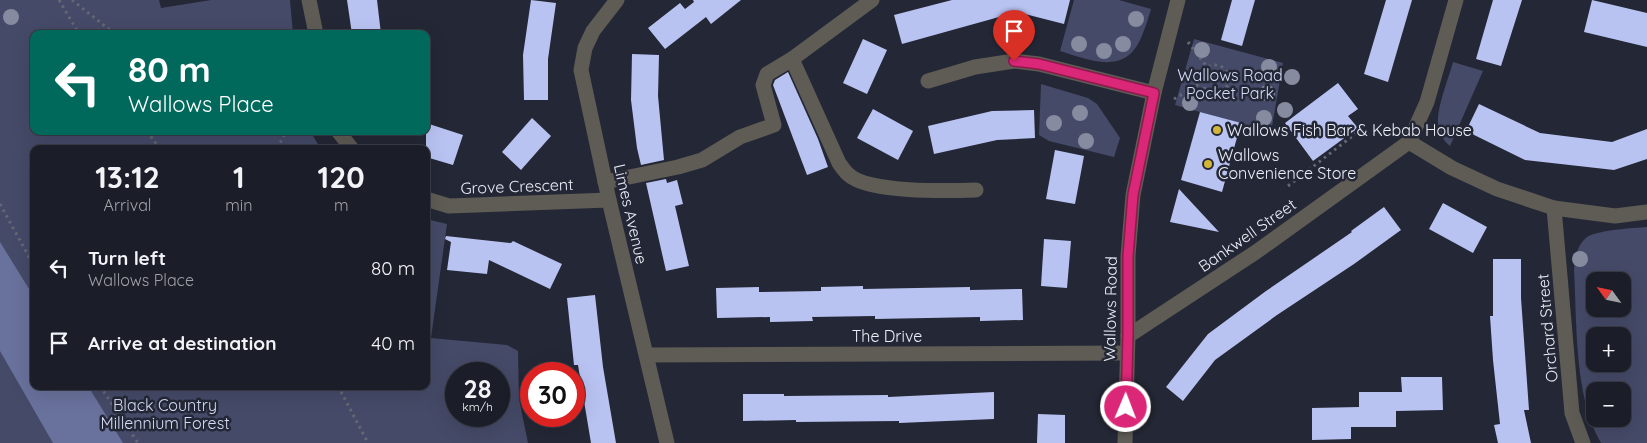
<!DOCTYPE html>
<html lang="en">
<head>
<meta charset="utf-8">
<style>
  body { margin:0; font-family:Quicksand,sans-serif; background:#242630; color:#f1f3f6; height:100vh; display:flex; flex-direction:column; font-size:19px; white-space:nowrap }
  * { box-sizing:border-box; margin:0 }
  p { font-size:16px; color:#a0a2a8 }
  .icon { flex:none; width:28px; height:28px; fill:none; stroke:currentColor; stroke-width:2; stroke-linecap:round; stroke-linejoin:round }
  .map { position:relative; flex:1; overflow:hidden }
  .sheet { position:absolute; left:30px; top:145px; width:400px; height:245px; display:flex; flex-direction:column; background:#1b1d28; border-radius:10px; box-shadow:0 5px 20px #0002,0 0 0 1px #393b45 }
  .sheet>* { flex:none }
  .guide { position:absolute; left:30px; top:30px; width:400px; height:105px; border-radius:10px; box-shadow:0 5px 20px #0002,0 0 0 1px #393b45; background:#00695c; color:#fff; overflow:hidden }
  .needle { width:32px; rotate:303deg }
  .tools { position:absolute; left:1586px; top:272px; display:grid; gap:10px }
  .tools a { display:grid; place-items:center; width:45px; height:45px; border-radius:10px; background:#1b1d28; box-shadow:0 5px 20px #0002,0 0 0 1px #393b45; font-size:25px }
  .speed { position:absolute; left:445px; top:362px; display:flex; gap:10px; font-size:25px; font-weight:700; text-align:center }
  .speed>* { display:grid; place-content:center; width:65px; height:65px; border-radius:50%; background:#1b1d28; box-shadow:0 5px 20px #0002,0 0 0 1px #393b45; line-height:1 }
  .speed small { font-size:12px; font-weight:400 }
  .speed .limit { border:8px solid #d22; background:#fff; color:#111 }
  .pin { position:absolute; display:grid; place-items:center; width:42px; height:42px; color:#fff; margin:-51px -21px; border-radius:50% 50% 50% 0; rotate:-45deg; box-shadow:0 0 5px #0007 }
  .pin .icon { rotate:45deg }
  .me { position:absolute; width:55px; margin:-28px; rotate:1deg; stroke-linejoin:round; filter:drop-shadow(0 0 4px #0008) }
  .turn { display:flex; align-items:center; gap:18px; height:105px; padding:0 15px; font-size:22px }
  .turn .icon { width:65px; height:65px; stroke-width:2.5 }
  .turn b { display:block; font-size:35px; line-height:42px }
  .eta { display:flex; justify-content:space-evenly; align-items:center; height:85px; text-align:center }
  .eta b { font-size:30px; font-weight:700; line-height:35px }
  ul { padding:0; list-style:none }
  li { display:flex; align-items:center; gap:15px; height:75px; padding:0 15px }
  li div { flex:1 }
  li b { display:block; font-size:19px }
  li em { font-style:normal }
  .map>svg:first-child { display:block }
</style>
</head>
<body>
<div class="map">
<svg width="1647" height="443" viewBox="0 0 1647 443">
  <rect width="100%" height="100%" fill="#242735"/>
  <g fill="#454a68" fill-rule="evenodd">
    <path d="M0,0h159l2,8 50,-8h79l3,34h-259v97h276l11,18h-287v237h392v-167l21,5 -16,114 76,7 11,6 1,48 9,44h-528zM456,374h43v42h-43z"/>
    <path d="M1074,0h45l32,9c-3,10 -6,20 -10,29 -16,38 -52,22 -81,13z"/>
    <polygon points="1194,39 1283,63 1271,132 1175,105"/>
    <path d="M1453,62l30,9 -33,75c-7,-6 -12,-14 -12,-24 -1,-15 11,-45 15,-60z"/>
    <polygon points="1041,84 1088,98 1097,104 1120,138 1114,157 1049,141 1039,135"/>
    <path d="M1647,227v216h-46c-27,-46 -24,-120 -27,-173 1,-12 3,-25 13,-33 11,-7 46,-9 60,-10zM1595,281h27v28h-27zM1595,336h27v28h-27zM1595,391h27v28h-27z"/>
  </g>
  <polygon fill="#69729c" points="0,242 34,297 34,386 88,386 123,443 53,443 0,351"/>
  <g fill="#b9c3f2">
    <polygon points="347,0 377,0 381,34 352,34"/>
    <polygon points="531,0 556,3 548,59 548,100 524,100 523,55"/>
    <polygon points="693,0 741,0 711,24 706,17 665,49 648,28 680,3 685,9 694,2"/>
    <polygon points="952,0 1070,0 1064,24 1017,12 902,44 894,15"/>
    <polygon points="1232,0 1255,0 1242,46 1221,40"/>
    <polygon points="1386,0 1412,0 1388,82 1364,74"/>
    <polygon points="1493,0 1522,0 1501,66 1476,59"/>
    <polygon points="1592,0 1647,13 1647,47 1584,32"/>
    <polygon points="863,39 887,50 867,94 843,83"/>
    <polygon points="632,54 659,55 658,96 664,160 641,165 637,148 631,100"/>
    <polygon points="788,72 818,139 828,167 807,175 773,85 775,80"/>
    <polygon points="1338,83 1358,109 1348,116 1358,128 1313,161 1285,123"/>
    <polygon points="1479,104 1540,133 1612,142 1647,129 1647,159 1614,170 1525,160 1466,131"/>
    <polygon points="873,109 913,131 898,160 857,138"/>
    <polygon points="1034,110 1035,138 997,140 934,154 928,126 992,111"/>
    <polygon points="1200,112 1241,123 1222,192 1181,180"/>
    <polygon points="532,118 551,136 521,170 502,152"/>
    <polygon points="426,123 463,135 453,165 426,157"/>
    <polygon points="1055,150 1084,156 1075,204 1046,199"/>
    <polygon points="666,179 667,183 677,180 683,204 675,206 689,266 666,271 646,183"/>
    <polygon points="1179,189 1219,232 1170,222"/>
    <polygon points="1443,203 1487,227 1473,253 1429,229"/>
    <polygon points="1384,207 1401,230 1354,264 1277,315 1215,360 1183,401 1166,387 1208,334 1266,291 1352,232 1351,231"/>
    <polygon points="446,236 511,243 513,241 562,264 550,289 489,260 487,274 447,270 451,242 445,239"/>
    <polygon points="1044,239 1071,241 1067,288 1041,286"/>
    <polygon points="1493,259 1521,259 1521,298 1529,410 1524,410 1531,443 1498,443 1494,425 1500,424 1493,360 1490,316 1493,316"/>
    <polygon points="863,286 863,289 970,287 970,290 1022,289 1023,320 980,321 980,317 875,319 875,316 812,317 813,321 770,322 770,317 717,318 716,288 759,287 759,292 821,291 821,287"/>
    <polygon points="595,295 603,367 616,443 591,443 578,365 574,365 567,298"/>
    <polygon points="1401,377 1442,377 1443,410 1396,411 1396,427 1351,427 1351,439 1312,440 1312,408 1359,407 1359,392 1402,392"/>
    <polygon points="994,392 994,419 899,423 899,421 796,422 796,420 743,421 743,394 784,394 784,396 888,395 888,397"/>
    <polygon points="1038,414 1065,415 1065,443 1037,443"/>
  </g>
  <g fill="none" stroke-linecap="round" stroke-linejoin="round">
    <g stroke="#656874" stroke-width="3" stroke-dasharray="2.5 4" stroke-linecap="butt">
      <polyline points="59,0 79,34"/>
      <polyline points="72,0 115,34"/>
      <polyline points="1188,42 1207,67"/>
      <circle cx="1215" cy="79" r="14"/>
      <polyline points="1174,99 1201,83"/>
      <polyline points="147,131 160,149"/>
      <polyline points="279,149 281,141 286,131"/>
      <polyline points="1288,186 1359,131"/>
      <polyline points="0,204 34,266"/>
      <polyline points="100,386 138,443"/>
      <polyline points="338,386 368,443"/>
    </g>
    <g stroke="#5e5c55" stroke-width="15">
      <polyline points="309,0 316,34"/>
      <polyline points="617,0 593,31 585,48 581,70 609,200 667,443"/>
      <polyline points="792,59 872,0"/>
      <polyline points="928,81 975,67 1014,61 1039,64 1154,93"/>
      <polyline points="338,131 352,149"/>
      <polyline points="1409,142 1452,168 1497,189 1554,208 1615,216 1647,212"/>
      <path d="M605,182l73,-15 24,-7 38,-23 34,-12 -11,-40 4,-11 25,-15 47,104c3,4 6,9 10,12 20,18 99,16 127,15"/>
      <polyline points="426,199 449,206 609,200"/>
      <polyline points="1554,208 1572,413 1583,443"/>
      <polyline points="1128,336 1256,252 1409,142 1427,102 1456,0"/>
      <polyline points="647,355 1127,353"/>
      <polyline points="1125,443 1128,336 1128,256 1133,195 1154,93 1178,0"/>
    </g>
  </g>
  <g fill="#868ba0">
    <circle cx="11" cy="17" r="8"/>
    <circle cx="1136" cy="19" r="8"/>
    <circle cx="1079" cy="44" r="8"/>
    <circle cx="1123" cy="44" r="8"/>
    <circle cx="1202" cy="50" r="8"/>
    <circle cx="1104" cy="51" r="8"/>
    <circle cx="1269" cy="67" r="8"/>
    <circle cx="1292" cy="77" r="8"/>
    <circle cx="1267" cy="93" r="8"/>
    <circle cx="1190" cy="103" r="8"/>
    <circle cx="1285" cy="110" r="8"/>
    <circle cx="1080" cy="113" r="8"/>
    <circle cx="1264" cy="118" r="8"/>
    <circle cx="1054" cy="123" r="8"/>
    <circle cx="1086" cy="141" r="8"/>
    <circle cx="1580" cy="259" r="8"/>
  </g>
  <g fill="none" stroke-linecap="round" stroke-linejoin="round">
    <defs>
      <polyline id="route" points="1014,61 1039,64 1154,93 1133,195 1128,256 1128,336 1126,407"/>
    </defs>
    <use href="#route" stroke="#8e194d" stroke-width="12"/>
    <use href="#route" stroke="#db2777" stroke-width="9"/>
  </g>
  <g fill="#d2b736" stroke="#242735" stroke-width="2">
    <circle cx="1217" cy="130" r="5"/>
    <circle cx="1208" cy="164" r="5"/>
  </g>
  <g text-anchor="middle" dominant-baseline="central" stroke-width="5" stroke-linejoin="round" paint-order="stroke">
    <g font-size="16" fill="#d6dcf8" stroke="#242735">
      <text x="1230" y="75">Wallows Road<tspan x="1230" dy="18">Pocket Park</tspan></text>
      <text x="165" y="405">Black Country<tspan x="165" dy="18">Millennium Forest</tspan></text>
    </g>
    <g font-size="16" fill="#ebeef7" stroke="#242735" text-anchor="start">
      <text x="1227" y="130">Wallows Fish Bar &amp; Kebab House</text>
      <text x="1218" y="155">Wallows<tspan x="1218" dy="18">Convenience Store</tspan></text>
    </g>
    <g font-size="16" fill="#ebeef7" stroke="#242735">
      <text transform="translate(517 186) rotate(-2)">Grove Crescent</text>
      <text transform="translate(631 214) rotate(77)">Limes Avenue</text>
      <text transform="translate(1247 235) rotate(-35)">Bankwell Street</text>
      <text transform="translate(1110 309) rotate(-89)">Wallows Road</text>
      <text transform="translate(1547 328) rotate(-95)">Orchard Street</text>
      <text x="887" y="336">The Drive</text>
    </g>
  </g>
</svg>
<div class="tools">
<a><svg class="needle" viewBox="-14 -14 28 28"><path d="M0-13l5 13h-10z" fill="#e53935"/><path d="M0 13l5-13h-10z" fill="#a0a2a8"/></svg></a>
<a>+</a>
<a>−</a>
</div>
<div class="speed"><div>28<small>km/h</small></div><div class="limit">30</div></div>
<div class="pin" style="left:1014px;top:61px;background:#d93025"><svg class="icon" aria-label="arrive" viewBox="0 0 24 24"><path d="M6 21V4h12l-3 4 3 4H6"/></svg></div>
<svg class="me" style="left:1126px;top:407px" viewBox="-20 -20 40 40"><circle r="17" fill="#db2777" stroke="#fff" stroke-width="3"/><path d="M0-11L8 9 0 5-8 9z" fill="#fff"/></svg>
<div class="guide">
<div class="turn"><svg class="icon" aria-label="left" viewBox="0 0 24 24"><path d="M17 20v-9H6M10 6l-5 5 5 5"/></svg><div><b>80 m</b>Wallows Place</div></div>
</div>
<section class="sheet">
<div class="eta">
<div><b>13:12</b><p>Arrival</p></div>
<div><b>1</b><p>min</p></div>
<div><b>120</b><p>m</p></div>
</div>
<ul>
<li><svg class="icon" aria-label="left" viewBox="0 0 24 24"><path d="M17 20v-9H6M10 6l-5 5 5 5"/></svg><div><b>Turn left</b><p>Wallows Place</p></div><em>80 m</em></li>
<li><svg class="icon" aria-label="arrive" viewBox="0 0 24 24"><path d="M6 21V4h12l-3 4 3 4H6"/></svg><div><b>Arrive at destination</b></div><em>40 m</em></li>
</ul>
</section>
</div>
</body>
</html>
